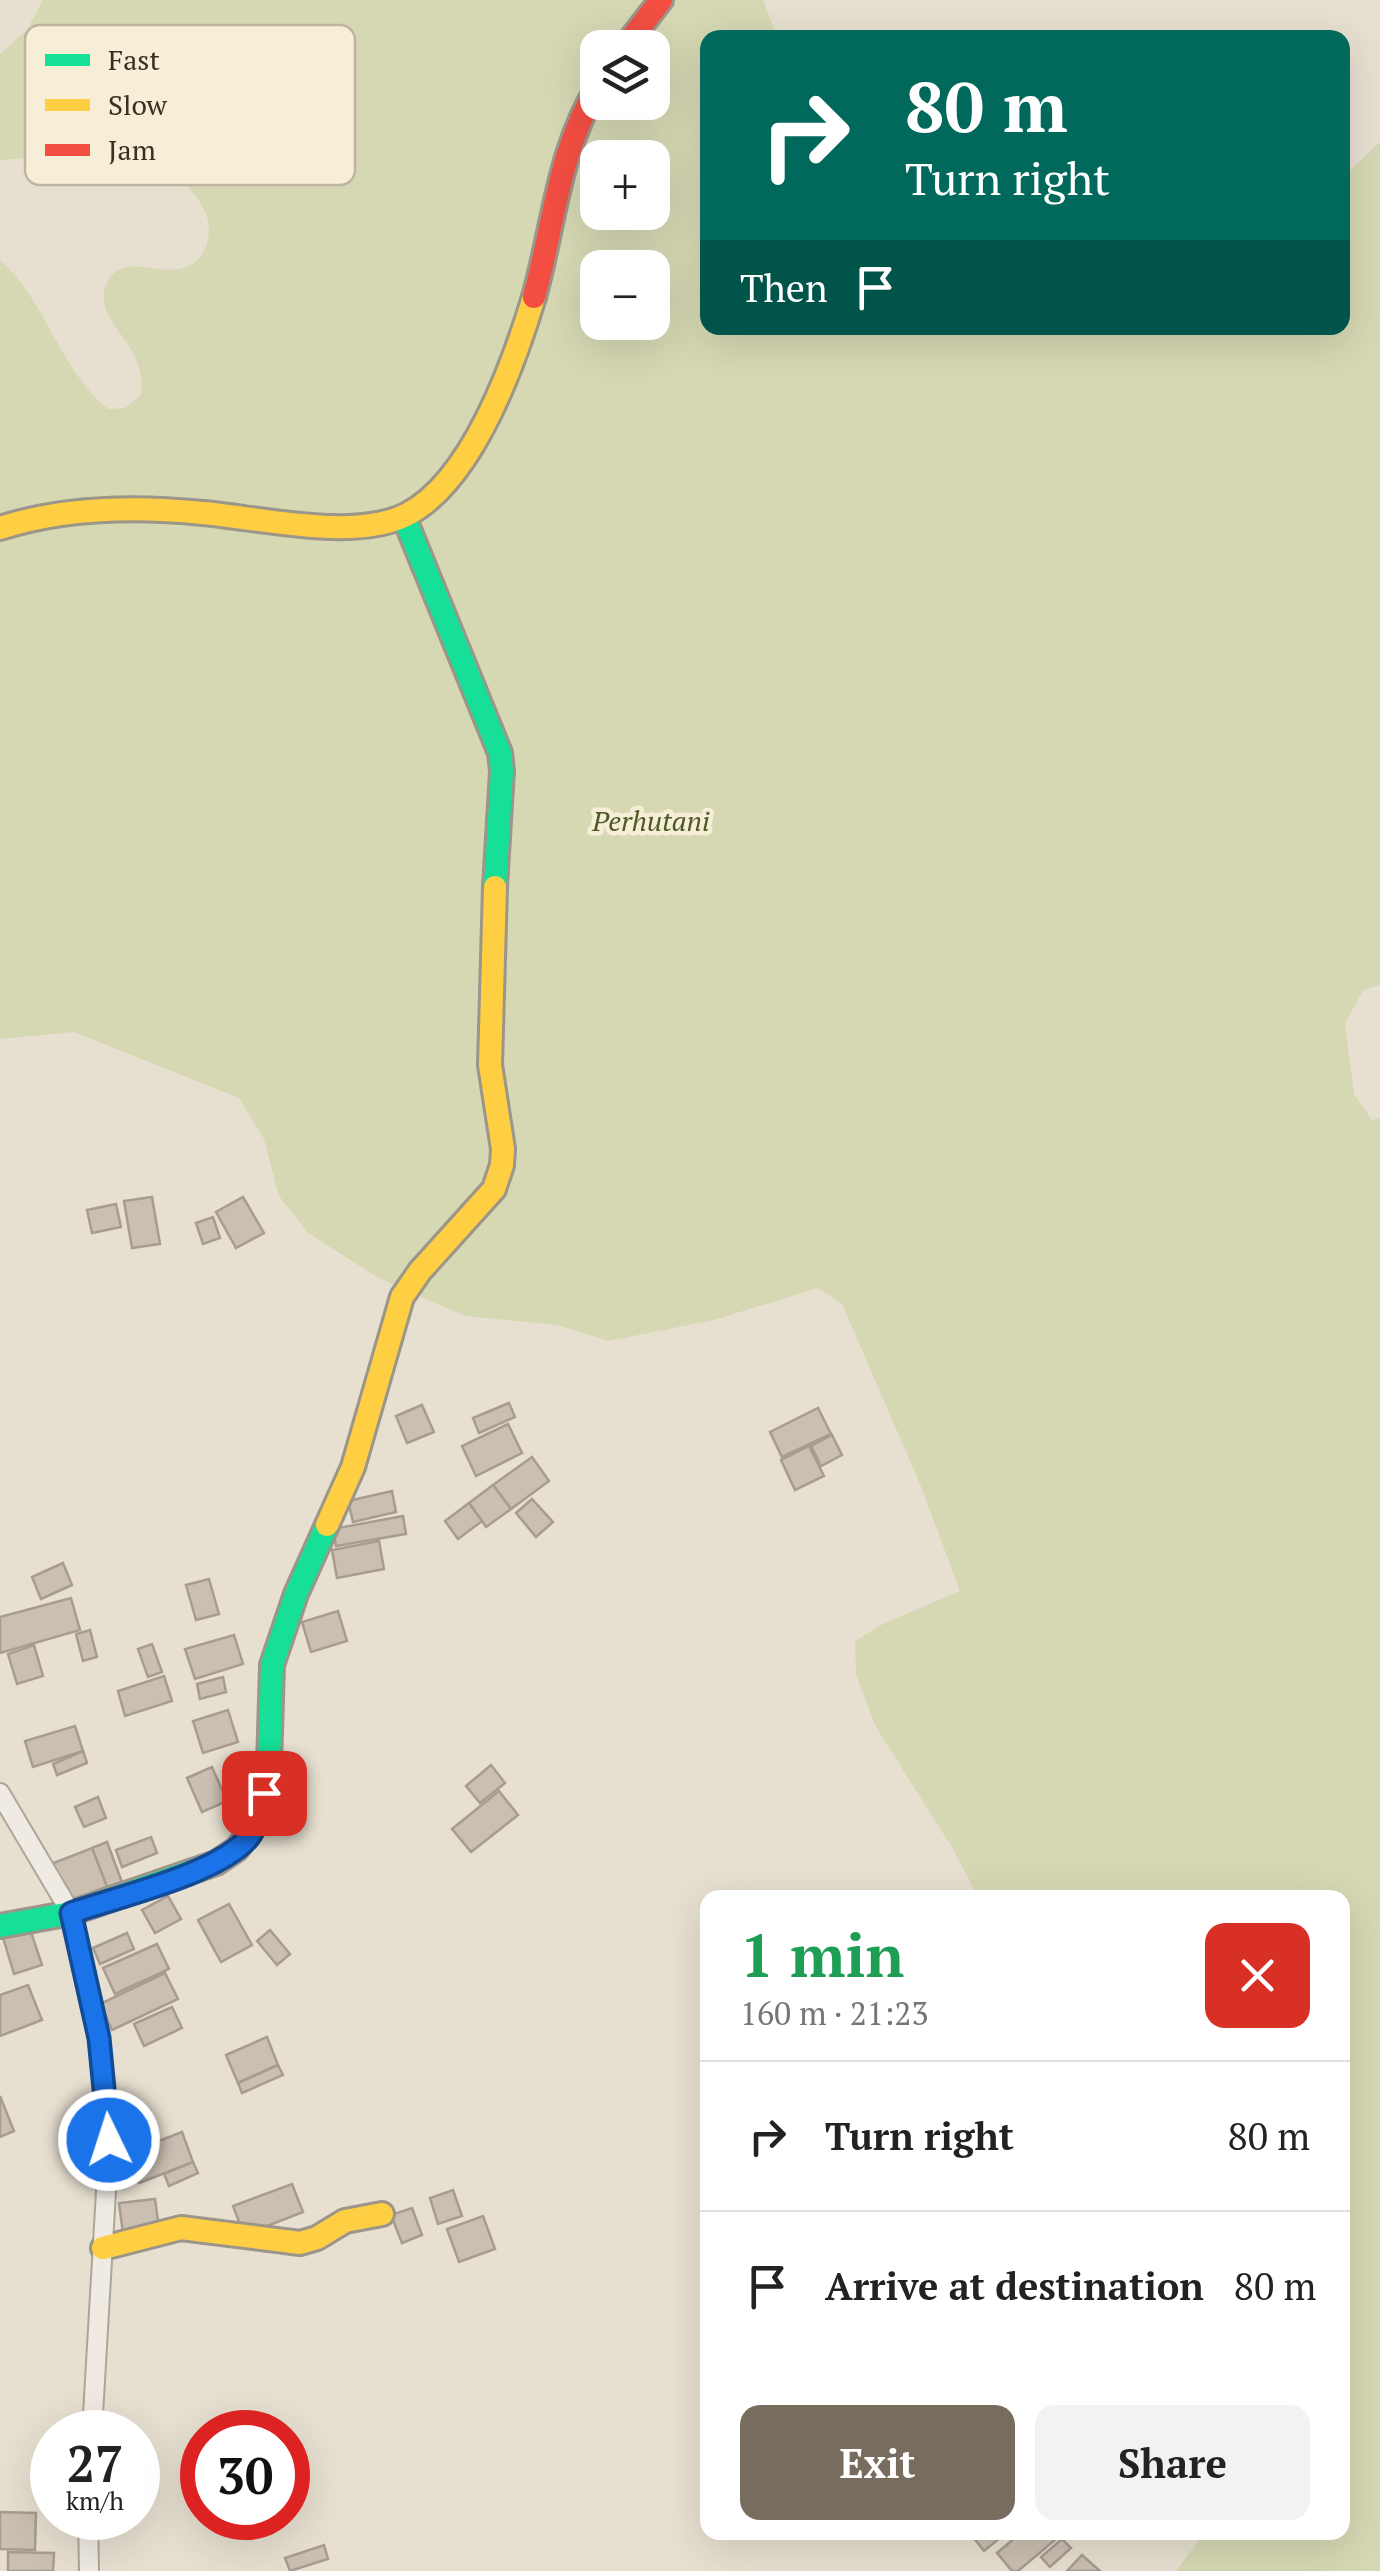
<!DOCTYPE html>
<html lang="en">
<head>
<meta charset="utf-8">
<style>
  body { margin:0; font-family:"PT Serif",serif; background:#f2f2f2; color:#222; height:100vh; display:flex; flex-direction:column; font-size:38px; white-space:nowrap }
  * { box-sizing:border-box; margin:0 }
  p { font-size:32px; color:#767676 }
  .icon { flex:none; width:55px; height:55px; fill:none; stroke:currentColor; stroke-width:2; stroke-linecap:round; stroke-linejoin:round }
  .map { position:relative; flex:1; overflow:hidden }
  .details { position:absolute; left:700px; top:1890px; width:650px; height:650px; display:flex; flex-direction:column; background:#fff; border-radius:20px; box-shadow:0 10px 40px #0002 }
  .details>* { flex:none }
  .top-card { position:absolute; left:700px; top:30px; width:650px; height:305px; border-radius:20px; box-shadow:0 10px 40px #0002; background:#00695c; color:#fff; overflow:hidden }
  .tools { position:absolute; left:580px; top:30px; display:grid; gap:20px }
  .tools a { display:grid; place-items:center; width:90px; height:90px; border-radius:20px; background:#fff; box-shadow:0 10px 40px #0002; font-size:50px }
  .speed { position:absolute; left:30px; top:2410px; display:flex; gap:20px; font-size:50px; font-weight:700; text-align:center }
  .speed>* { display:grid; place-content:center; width:130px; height:130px; border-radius:50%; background:#fff; box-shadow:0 10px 40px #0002; line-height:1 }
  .speed small { font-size:25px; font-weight:400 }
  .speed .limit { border:15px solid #d22; background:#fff; color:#111 }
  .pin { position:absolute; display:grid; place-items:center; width:85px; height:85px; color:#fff; margin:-42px; border-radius:20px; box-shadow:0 5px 15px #0006 }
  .me { position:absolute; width:110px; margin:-55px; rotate:356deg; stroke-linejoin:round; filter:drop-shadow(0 0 8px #0008) }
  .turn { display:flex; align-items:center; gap:35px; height:210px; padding:0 40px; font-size:45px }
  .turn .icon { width:130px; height:130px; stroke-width:2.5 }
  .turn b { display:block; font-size:70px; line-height:85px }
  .then { display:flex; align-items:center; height:95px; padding:0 40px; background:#0003; gap:20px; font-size:38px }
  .round { display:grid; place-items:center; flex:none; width:105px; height:105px; border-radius:20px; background:#f2f2f2 }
  .headline { display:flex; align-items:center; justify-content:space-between; height:170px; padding:0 40px }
  h1 { font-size:60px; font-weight:700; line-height:75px; color:#1e9e55 }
  .primary-button { display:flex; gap:20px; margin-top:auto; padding:20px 40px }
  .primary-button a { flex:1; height:115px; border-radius:20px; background:#786c5e; color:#fff; font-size:40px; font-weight:700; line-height:115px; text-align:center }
  .primary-button a+a { background:#f2f2f2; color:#222 }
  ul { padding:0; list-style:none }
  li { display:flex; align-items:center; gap:30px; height:150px; padding:0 40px; border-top:2px solid #e0e0e0 }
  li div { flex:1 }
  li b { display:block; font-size:38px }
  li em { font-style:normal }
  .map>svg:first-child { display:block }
</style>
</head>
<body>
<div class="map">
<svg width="1380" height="2571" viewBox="0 0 1380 2571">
  <rect width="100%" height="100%" fill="#e7e0d1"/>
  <path fill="#d6d7b3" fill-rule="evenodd" d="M43,0h720l14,37 -69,1v290h634l1,-151 37,-35v843l-17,5 -18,34 9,70 18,26 8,-2v1453h-204l28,-38 138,-1v-634l-364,-1 -25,-48 -77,-122 -20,-52 -1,-34 28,-17 77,-33 -40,-107 -78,-180 -24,-16 -104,32 -105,21 -53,-16 -91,-9 -88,-39 -69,-44 -29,-37 -15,-57 -25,-41 -165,-66 -74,7v-779c47,42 59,109 108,149l17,-1 15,-12c11,-48 -42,-70 -36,-105 2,-11 9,-20 19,-23 17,-5 38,4 55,1 28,-3 38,-37 26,-60 -6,-11 -16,-22 -24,-32l10,-36c30,-16 59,-11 78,-42l-6,-37c-71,-37 -70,33 -113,62 -8,5 -19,8 -28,11 -43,17 -75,22 -121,25v-106l27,-24zM598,48h54v54h-54zM598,158h54v54h-54zM598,268h54v54h-54z"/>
  <g fill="#cbbfb2" stroke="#a89c90" stroke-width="2.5">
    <polygon points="152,1197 160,1244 132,1248 124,1201"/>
    <polygon points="243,1197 264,1233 236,1248 216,1212"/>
    <polygon points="116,1204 121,1227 92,1233 87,1210"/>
    <polygon points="213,1217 220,1238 203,1244 196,1223"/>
    <polygon points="509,1403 515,1417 479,1433 473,1418"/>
    <polygon points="422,1405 434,1432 407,1443 396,1416"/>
    <polygon points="818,1408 831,1434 782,1457 770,1432"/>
    <polygon points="508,1424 522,1453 476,1476 462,1446"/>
    <polygon points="832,1435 842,1455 821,1466 811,1446"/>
    <polygon points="809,1446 824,1476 795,1490 781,1460"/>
    <polygon points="532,1457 549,1481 511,1509 493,1485"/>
    <polygon points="493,1485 511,1509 486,1527 469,1503"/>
    <polygon points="392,1491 396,1512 353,1522 348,1501"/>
    <polygon points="532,1499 553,1522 536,1537 516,1513"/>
    <polygon points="469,1503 482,1521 458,1539 445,1521"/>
    <polygon points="403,1516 406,1534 336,1546 333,1529"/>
    <polygon points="379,1541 384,1569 337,1578 332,1550"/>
    <polygon points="63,1563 72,1585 41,1599 32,1577"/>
    <polygon points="209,1579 219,1614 196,1620 186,1585"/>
    <polygon points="71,1598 80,1630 0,1653 0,1617"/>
    <polygon points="338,1611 347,1641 311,1652 302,1622"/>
    <polygon points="90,1630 97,1657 83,1661 76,1634"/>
    <polygon points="234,1635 243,1664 195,1679 185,1649"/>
    <polygon points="152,1644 162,1672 148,1677 138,1649"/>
    <polygon points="34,1645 43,1676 17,1684 8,1654"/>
    <polygon points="164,1676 172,1701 125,1716 118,1691"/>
    <polygon points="223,1677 226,1692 200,1699 197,1684"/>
    <polygon points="228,1710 238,1742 203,1753 193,1721"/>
    <polygon points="75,1726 83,1751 33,1767 25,1741"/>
    <polygon points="83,1751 87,1763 57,1775 53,1764"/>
    <polygon points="491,1765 505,1783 480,1803 466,1786"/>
    <polygon points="212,1767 227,1801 202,1812 187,1778"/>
    <polygon points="499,1791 518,1815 471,1852 452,1829"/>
    <polygon points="98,1797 106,1818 84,1827 75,1807"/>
    <polygon points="151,1837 157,1853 122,1867 116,1850"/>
    <polygon points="107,1842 122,1882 107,1887 92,1848"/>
    <polygon points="92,1848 107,1887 66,1903 51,1864"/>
    <polygon points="168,1896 181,1919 155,1933 142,1910"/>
    <polygon points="229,1904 252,1945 221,1962 198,1920"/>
    <polygon points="29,1926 42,1965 14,1974 2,1934"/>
    <polygon points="270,1930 290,1954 277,1965 257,1941"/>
    <polygon points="127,1933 134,1949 100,1964 93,1948"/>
    <polygon points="157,1944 169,1969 115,1994 103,1968"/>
    <polygon points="165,1973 178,1999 112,2030 100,2004"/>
    <polygon points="28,1985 42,2020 0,2036 0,1995"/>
    <polygon points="172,2007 182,2028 144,2046 134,2024"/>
    <polygon points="267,2037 278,2065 238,2083 226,2055"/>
    <polygon points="278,2065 283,2075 242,2093 238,2083"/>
    <polygon points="0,2096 14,2131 0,2137"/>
    <polygon points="182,2132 193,2162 139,2183 128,2153"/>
    <polygon points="193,2162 198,2173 169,2186 164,2174"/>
    <polygon points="292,2184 303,2212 244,2235 233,2206"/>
    <polygon points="453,2190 462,2216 438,2224 430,2198"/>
    <polygon points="155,2199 159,2229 123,2233 119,2203"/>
    <polygon points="412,2208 422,2235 402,2243 391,2215"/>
    <polygon points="483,2216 495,2249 459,2262 447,2229"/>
    <polygon points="0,2512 36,2513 35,2550 0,2549"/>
    <polygon points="978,2532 1005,2532 1006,2533 984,2551 973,2537"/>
    <polygon points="1022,2532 1062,2534 1018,2571 1012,2571 997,2553"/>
    <polygon points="1062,2539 1071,2548 1050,2567 1041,2557"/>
    <polygon points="324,2545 328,2559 290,2571 285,2558"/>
    <polygon points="8,2552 54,2553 53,2571 8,2571"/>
    <polygon points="1082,2555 1100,2571 1067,2571"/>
  </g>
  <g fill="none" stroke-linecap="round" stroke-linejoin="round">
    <defs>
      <g id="street">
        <polyline points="0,1793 71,1913 99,2038 109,2140 92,2432"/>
        <polyline points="88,2518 89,2571"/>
      </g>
      <g id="fast">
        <polyline points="404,517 500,753 502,771 495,887"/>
        <polyline points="0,1926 71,1913 216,1863 237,1849 259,1820 269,1765 272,1665 296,1594 327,1525"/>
      </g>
      <g id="slow">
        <path d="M0,528c65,-21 135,-22 203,-15 57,5 150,28 203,2 66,-33 108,-152 128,-218"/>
        <polyline points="327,1525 353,1467 402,1297 420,1271 494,1189 502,1165 503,1149 490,1065 495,887"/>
        <polyline points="103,2248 181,2228 300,2243 317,2238 345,2221 382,2214"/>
      </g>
      <g id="jam">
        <polyline points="624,48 661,0"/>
        <path d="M534,297c20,-71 24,-146 64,-210"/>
      </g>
    </defs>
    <use href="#street" stroke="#ada599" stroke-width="22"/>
    <use href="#fast" stroke="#9c958a" stroke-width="28"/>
    <use href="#slow" stroke="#9c958a" stroke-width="28"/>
    <use href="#jam" stroke="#9c958a" stroke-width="28"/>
    <use href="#street" stroke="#efebe3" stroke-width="18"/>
    <use href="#fast" stroke="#16e098" stroke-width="22"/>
    <use href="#slow" stroke="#ffcf43" stroke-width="22"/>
    <use href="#jam" stroke="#f24e42" stroke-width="22"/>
  </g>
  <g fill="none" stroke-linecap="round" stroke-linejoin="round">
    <defs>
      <path id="route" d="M109,2140l-10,-102 -28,-125c46,-16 150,-40 178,-76 10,-13 12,-28 15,-44"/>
    </defs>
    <use href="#route" stroke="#114b97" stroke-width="25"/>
    <use href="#route" stroke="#1a73e8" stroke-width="18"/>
  </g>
  <g text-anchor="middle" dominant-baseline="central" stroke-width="9" stroke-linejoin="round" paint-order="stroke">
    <g font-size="28" font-style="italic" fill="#4d5a26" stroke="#f7eed8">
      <text x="651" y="820">Perhutani</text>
    </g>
  </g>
  <rect x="25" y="25" width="330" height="160" rx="15" fill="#f7eed8" stroke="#bfb4a1" stroke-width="2.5"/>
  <rect x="45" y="54" width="45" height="12" fill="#16e098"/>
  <rect x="45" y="99" width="45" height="12" fill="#ffcf43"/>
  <rect x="45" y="144" width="45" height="12" fill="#f24e42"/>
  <g font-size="28" fill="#3d2e20">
    <text x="108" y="70">Fast</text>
    <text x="108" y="115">Slow</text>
    <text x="108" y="160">Jam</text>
  </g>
</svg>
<div class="tools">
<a><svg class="icon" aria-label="layers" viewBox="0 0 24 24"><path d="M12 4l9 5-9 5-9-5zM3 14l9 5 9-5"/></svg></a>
<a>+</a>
<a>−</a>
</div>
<div class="speed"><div>27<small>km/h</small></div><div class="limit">30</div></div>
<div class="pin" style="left:264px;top:1793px;background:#d93025"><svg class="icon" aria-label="arrive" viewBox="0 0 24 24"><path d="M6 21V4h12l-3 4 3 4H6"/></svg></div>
<svg class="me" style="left:109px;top:2140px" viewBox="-20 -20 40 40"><circle r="17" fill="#1a73e8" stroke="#fff" stroke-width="3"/><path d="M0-11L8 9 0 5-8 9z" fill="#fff"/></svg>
<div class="top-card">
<div class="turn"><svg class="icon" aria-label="right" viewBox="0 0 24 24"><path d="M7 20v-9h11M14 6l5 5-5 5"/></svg><div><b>80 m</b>Turn right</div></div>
<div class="then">Then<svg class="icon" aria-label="arrive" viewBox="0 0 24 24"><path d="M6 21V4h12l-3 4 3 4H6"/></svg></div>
</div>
<section class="details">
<div class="headline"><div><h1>1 min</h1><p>160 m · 21:23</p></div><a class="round" style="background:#d93025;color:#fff"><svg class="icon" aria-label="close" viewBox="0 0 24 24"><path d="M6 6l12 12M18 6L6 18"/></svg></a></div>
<ul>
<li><svg class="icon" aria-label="right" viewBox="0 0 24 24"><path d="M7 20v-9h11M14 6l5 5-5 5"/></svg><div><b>Turn right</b></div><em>80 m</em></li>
<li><svg class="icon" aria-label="arrive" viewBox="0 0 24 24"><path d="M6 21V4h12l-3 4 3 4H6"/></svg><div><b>Arrive at destination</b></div><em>80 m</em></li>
</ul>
<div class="primary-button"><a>Exit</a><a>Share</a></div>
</section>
</div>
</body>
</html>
